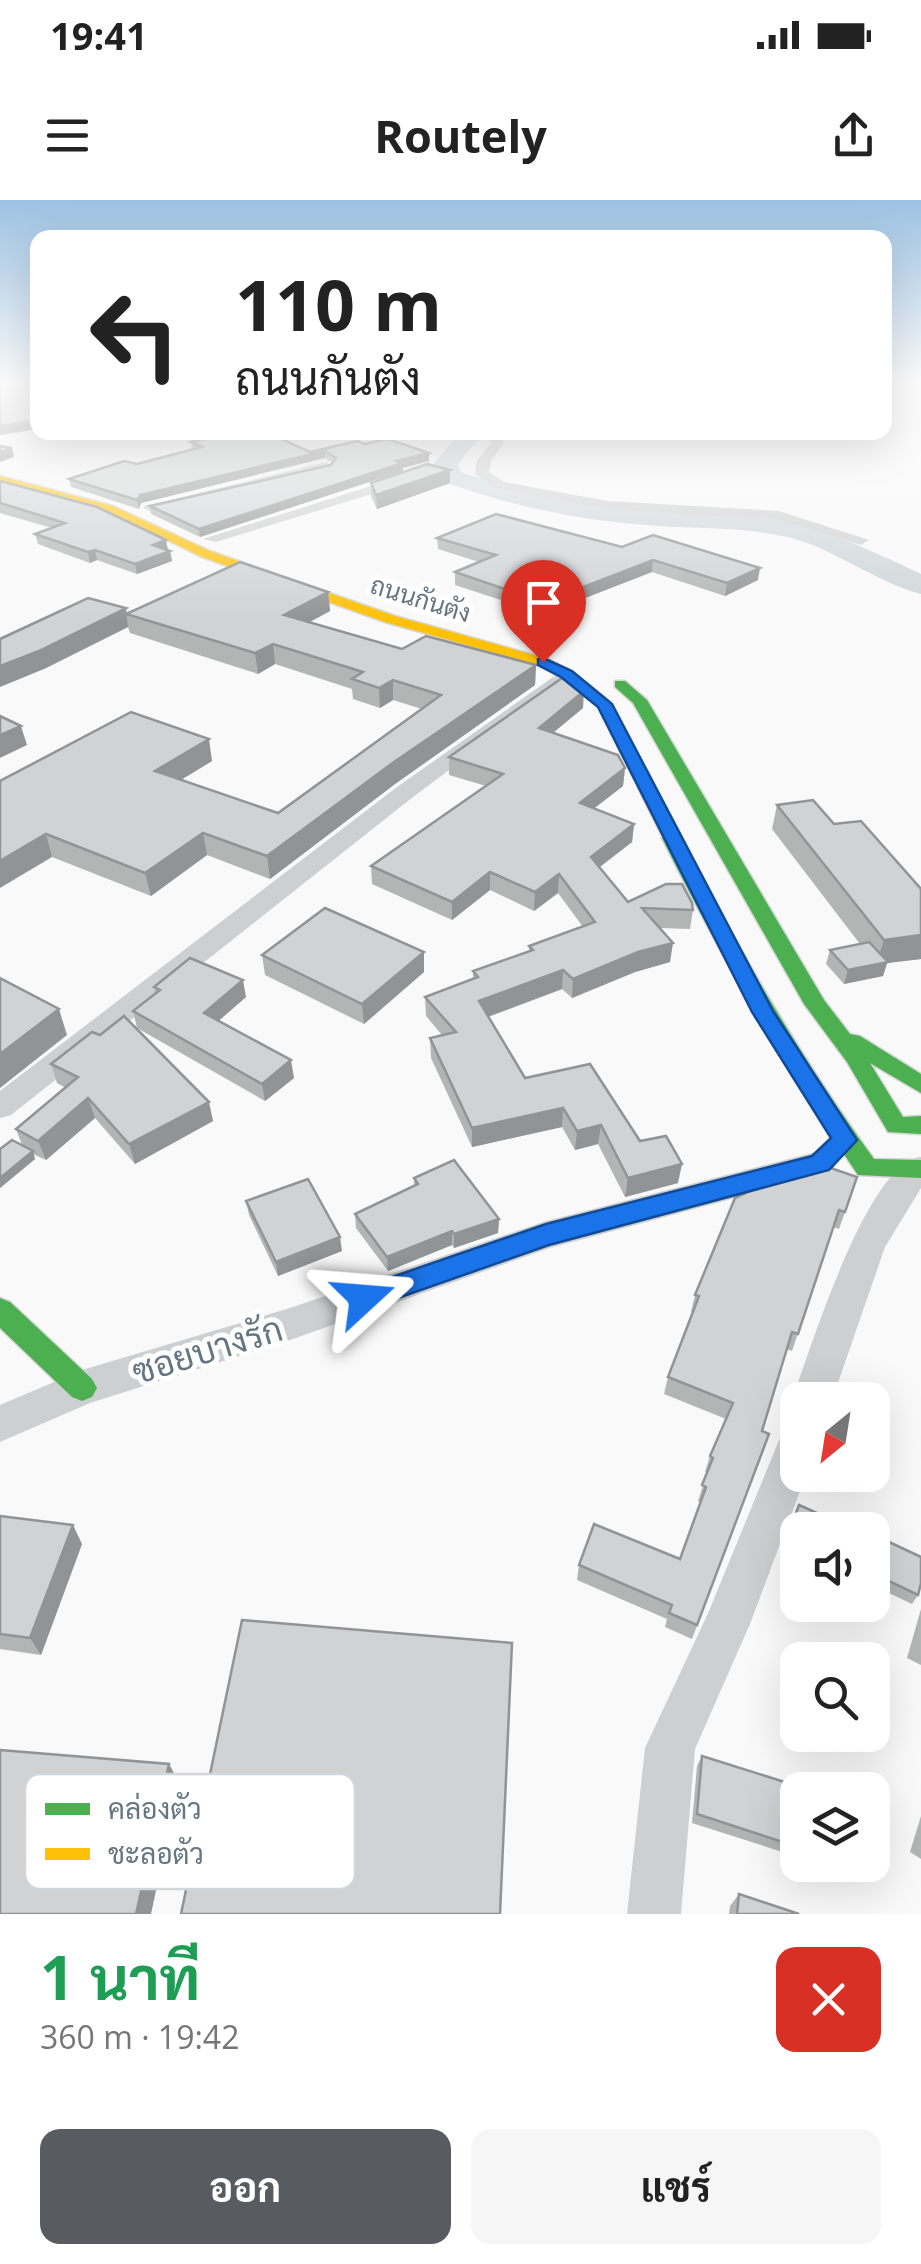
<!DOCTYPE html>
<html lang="th">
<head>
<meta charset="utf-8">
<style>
  body { margin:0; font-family:"Open Sans",Sarabun,sans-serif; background:#f6f6f6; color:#222; height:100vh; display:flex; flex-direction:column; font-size:38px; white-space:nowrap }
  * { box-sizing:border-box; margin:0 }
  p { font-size:32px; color:#767676 }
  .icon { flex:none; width:55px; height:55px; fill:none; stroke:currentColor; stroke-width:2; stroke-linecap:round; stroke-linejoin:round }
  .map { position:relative; height:1714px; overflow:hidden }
  .details { display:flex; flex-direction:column; background:#fff; flex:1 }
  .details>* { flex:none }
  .hud { position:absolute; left:30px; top:30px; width:862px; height:210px; border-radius:20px; box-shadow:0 10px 40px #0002; background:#fff; color:#222; overflow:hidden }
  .needle { width:65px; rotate:210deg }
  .buttons { position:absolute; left:780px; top:1182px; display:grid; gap:20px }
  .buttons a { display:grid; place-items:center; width:110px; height:110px; border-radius:20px; background:#fff; box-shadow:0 10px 40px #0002; font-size:50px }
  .pin { position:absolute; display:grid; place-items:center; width:85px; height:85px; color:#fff; margin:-102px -42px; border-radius:50% 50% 50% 0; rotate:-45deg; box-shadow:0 0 10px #0007 }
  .pin .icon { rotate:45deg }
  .me { position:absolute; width:110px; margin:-55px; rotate:71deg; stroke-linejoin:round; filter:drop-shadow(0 0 8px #0008) }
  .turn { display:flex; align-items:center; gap:35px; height:210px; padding:0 40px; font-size:45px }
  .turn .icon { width:130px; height:130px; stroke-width:2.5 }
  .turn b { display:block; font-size:70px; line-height:85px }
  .round { display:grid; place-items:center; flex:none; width:105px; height:105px; border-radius:20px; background:#f6f6f6 }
  .summary { display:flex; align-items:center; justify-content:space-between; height:170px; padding:0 40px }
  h1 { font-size:60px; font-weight:700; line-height:75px; color:#1e9e55 }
  .action { display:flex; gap:20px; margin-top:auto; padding:20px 40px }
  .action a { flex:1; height:115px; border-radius:20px; background:#585c60; color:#fff; font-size:40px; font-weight:700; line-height:115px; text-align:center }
  .action a+a { background:#f6f6f6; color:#222 }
  .status { display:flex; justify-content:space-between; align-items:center; height:70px; padding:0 50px; background:#fff; direction:ltr }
  .status svg { height:28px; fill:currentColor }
  header { display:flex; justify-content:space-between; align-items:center; height:130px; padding:0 40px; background:#fff; font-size:45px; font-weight:700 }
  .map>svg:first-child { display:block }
</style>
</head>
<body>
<div class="status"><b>19:41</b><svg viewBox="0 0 49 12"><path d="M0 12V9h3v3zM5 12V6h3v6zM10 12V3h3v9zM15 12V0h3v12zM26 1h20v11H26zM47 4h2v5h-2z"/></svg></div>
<header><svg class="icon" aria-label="menu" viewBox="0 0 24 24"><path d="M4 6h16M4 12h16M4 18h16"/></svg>Routely<svg class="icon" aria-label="share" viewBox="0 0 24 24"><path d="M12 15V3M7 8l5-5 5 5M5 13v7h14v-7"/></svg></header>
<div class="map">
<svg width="921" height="1714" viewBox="0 0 921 1714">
  <rect width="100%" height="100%" fill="#f9f9f9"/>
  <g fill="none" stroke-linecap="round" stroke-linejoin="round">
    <path fill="#ced6d9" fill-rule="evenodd" d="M441,232l34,2 3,5 -20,25 3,8c64,22 127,33 195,38 28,2 56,-1 84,2 65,8 123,34 181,62v20c-46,-12 -87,-46 -134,-57 -43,-10 -85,-8 -129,-11 -75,-5 -146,-19 -216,-45l-8,-18 19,-22z"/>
    <defs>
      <g id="fast">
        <polygon points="615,481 625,481 647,500 824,800 850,834 860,836 921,874 921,893 870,863 903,917 921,916 921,934 888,932 847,862 804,804 633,503 615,487"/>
        <path d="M671,633l9,5c58,111 120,219 194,321l47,1v18l-63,-3c-74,-108 -138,-220 -196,-337z"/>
        <polygon points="0,1098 10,1102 92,1179 97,1188 92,1197 82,1201 72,1197 0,1128"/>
      </g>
      <polygon id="slow" points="0,276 113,306 210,351 395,416 548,459 571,471 609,501 680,638 677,642 665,642 598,506 561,477 538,465 385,422 202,357 105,310 0,282"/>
    </defs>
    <use href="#fast" stroke="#d5d6d7" stroke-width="3"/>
    <use href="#slow" stroke="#d5d6d7" stroke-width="3"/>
    <g fill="#cecfd0" fill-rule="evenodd">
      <polygon points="483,232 496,232 504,243 491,261 489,272 504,282 608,301 779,311 869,340 861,345 778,319 608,309 495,288 475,274 477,261 491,243"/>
      <polygon points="326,262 333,266 331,269 149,311 142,307"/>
      <polygon points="409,274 414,275 414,281 216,342 203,339"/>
      <polygon points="566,468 576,474 573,478 413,597 11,915 0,918 0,891 397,587"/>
      <polygon points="820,951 832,954 836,963 832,972 550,1048 290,1140 90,1203 0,1242 0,1205 82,1170 290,1108 546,1021"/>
      <path d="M921,957v31l-36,59 -53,153h-34v12l-6,-12c17,-47 76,-239 129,-243z"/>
      <polygon points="798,1222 798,1275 806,1275 750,1424 695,1549 681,1714 627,1714 645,1548 709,1411 784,1228"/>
    </g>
    <use href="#fast" fill="#4caf50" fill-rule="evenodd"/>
    <use href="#slow" fill="#ffc107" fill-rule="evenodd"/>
  </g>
  <g fill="#b3b5b5">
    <polygon points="357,241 429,261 403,268 403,271 200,337 151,314 150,306 331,265 333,263 325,258 141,303 139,309 71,287 69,279 137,264 192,249 191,242 310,252"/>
    <polygon points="0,281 170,351 172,361 137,374 97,360 90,363 38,344 35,334 52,328 0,313"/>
    <polygon points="371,283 450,283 377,309 371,296"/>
    <polygon points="437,338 622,347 758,380 725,396 652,372 554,410 530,401 519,406 455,385 455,372 479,362 438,349"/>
    <polygon points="328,392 330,411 309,422 402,449 536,465 535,485 395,584 270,679 207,655 151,696 52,657 0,581 212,561 181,580 278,613 422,509 393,500 380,508 353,499 352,489 275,464 258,474 130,433 128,427 44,469 126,408 127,413"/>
    <polygon points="583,508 553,533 625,568 623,586 594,608 634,624 632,642 600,667 628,702 693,710 690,729 659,728 670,762 635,772 572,798 562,789 488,817 525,878 640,941 678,983 625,997 598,944 575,950 562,927 472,947 431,858 430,838 442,835 426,816 425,797 473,779 473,771 529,751 529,746 583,727 558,693 534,711 490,690 452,720 372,684 371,666 486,586 449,575 449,557"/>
    <polygon points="777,605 834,624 921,689 921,759 887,763 883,776 844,784 826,764 830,750 860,744 772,629"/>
    <polygon points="262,755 424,772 364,824 265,775"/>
    <polygon points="154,787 246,797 218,821 294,878 265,901 137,828 133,811 155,794"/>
    <polygon points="51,864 213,921 135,964 95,918 46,960 33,954 35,959 0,988 0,949 22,945 16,929 66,888 57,883"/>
    <polygon points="792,971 845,1012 839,1029 833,1027 792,1151 787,1149 762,1231 769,1234 692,1439 665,1427 667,1419 577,1380 579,1365 680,1359 700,1302 698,1301 707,1273 705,1272 710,1256 726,1219 664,1194 668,1177 693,1112 691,1112 695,1095"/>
    <polygon points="414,978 499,1019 498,1033 454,1048 452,1045 388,1071 356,1028 355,1014 414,986"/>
    <polygon points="246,1001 342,1051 278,1076 249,1015"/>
    <polygon points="799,1305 798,1330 798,1348 785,1341"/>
    <polygon points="0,1316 82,1344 41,1455 0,1449"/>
    <polygon points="872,1334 918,1395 912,1404 872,1385"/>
    <polygon points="921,1409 921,1465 907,1458"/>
    <polygon points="702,1556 798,1590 798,1657 692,1623 697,1566"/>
    <polygon points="921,1616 921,1659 910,1652"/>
    <polygon points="821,1665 851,1665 844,1672"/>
    <polygon points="739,1694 799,1714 729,1714 730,1706"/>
  </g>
  <g fill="#929394">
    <polygon points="38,220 38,229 0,235 0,226"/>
    <polygon points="12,248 14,257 0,262 0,252"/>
    <polygon points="325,251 325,258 141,303 139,309 137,300 140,295"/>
    <polygon points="429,253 429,261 403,268 403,271 200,337 199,329 397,261"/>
    <polygon points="450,270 450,283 377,309 376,295"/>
    <polygon points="166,340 168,350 153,345"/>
    <polygon points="95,350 97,360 90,363 88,352"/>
    <polygon points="170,351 172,361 137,374 135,364"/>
    <polygon points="653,360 652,372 554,410 555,398"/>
    <polygon points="760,368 758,380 725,396 727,383"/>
    <polygon points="530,389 530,401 519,406 519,394"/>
    <polygon points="328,392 330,411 286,435 284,415"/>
    <polygon points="126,408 128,427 44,469 0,487 0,466"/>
    <polygon points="273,444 275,464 258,474 255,453"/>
    <polygon points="536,465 535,485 395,584 270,679 267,656 394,562"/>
    <polygon points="393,480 393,500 380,508 379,488"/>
    <polygon points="584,491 583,508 538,545 539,528"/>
    <polygon points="21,526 27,545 0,558 0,535"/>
    <polygon points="209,539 212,561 159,593 155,571"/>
    <polygon points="625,568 623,586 578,621 580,603"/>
    <polygon points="634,624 632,642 589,675 591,657"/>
    <polygon points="203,633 207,655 151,696 145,673"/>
    <polygon points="46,634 52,657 0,688 0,661"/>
    <polygon points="490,672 490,690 452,720 452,702"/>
    <polygon points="559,674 558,693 534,711 535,692"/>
    <polygon points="921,735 921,759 887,763 883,776 844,784 848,770 876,764 884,740"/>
    <polygon points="673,743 670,762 635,772 572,798 573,779 638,752"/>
    <polygon points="424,752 424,772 364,824 362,804"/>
    <polygon points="563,770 562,789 479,820 479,801"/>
    <polygon points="243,780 246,797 207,831 204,813"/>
    <polygon points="59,809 67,835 0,888 0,854"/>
    <polygon points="291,860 294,878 265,901 262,884"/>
    <polygon points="88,898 95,918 46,960 38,941"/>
    <polygon points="209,902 213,921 135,964 129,944"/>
    <polygon points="563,908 562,927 472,947 472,928"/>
    <polygon points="601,925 598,944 575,950 577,931"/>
    <polygon points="33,951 35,959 0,988 0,978"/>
    <polygon points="682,964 678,983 625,997 628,978"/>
    <polygon points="499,1019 498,1033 454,1048 454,1034"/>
    <polygon points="452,1031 452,1045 388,1071 387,1057"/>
    <polygon points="340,1037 342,1051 278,1076 276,1062"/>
    <polygon points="73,1325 82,1344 41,1455 30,1438"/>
    <polygon points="169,1564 179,1582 151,1714 136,1714"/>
  </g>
  <g fill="#d0d2d3" stroke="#929394" stroke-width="2.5">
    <polygon points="0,183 38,183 38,220 0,226"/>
    <polygon points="238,232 266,232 310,252 357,241 365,244 388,239 429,253 397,261 403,263 199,329 150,306 331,265 336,258 325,251 140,295 137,300 69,279 124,261 137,264 202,247 191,242"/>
    <polygon points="0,246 12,248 0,252"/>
    <polygon points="427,264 450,270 376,295 371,283"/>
    <polygon points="0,281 97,307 166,340 153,345 170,351 135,364 95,350 88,352 35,334 65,323 0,303"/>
    <polygon points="496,314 622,347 653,335 760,368 727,383 653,360 555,398 530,389 519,394 455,372 496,355 437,338"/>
    <polygon points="240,362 328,392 284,415 402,449 426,436 536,465 394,562 267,656 203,633 145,673 46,634 0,661 0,581 131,512 209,539 155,571 278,613 441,495 393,480 379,488 352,479 363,472 273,444 255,453 126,414"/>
    <polygon points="88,398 126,408 39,451 0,466 0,439"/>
    <polygon points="565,476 584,491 539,528 618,555 625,568 580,603 634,624 591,657 628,702 666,684 682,684 692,703 693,710 642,708 673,743 638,752 573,779 563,770 479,801 525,878 590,864 640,941 666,936 682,964 628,978 601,925 577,931 563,908 472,928 430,838 456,832 425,797 478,777 473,771 533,750 529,746 595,722 559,674 535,692 490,672 452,702 371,666 503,574 449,557"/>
    <polygon points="0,516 21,526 0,535"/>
    <polygon points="813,600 834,624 861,621 921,689 921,735 884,740 777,605"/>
    <polygon points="325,708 424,752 362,804 262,755"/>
    <polygon points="869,742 888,762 848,770 830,750"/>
    <polygon points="190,758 243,780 204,813 291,860 262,884 133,811 160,790 154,787"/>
    <polygon points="0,778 59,809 0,854"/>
    <polygon points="124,816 209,902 129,944 88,898 38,941 16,929 78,877 51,864 92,832 100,835"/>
    <polygon points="12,940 33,951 0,978 0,949"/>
    <polygon points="454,960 499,1019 454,1034 452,1031 387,1057 355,1014 418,984 414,978"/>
    <polygon points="819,964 857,977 845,1012 839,1010 798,1134 792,1132 762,1231 769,1234 697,1425 669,1413 672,1405 579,1365 594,1324 680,1359 706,1287 702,1285 713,1258 710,1256 733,1203 668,1177 699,1096 695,1095 735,998 792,971"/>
    <polygon points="308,979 340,1037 276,1062 246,1001"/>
    <polygon points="799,1305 855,1330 798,1330 798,1336 789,1332"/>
    <polygon points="0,1316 73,1325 30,1438 0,1434"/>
    <polygon points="872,1334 921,1357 921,1383 918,1395 872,1373"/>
    <polygon points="242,1420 512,1443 500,1714 181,1714"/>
    <polygon points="0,1550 169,1564 136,1714 0,1714"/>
    <polygon points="702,1556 810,1590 798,1590 798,1647 697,1614"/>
    <polygon points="739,1694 799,1714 737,1714"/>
  </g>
  <linearGradient id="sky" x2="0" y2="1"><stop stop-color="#9dc2e2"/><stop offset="0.43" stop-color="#fcfcfc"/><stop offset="1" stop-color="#fcfcfc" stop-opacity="0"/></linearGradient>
  <rect width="921" height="423" fill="url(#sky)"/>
  <polygon fill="#1a73e8" stroke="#114b97" stroke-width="2.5" points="543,458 572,471 612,504 773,811 857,940 829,970 549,1045 364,1110 354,1107 350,1098 354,1090 546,1024 812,956 831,938 752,812 598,507 561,477 538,465 538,459"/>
  <g text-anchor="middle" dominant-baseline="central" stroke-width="10" stroke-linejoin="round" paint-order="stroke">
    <g font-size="25" fill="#657683" stroke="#fff">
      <text transform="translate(421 398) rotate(17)">ถนนกันตัง</text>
    </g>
    <g font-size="35" fill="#657683" stroke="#fff">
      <text transform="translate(207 1149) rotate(-17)">ซอยบางรัก</text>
    </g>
  </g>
  <rect x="25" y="1574" width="330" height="115" rx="15" fill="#fff" stroke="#d1d6da" stroke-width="2.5"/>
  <rect x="45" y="1603" width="45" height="12" fill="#4caf50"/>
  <rect x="45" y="1648" width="45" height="12" fill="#ffc107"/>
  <g font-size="28" fill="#657683">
    <text x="108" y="1619">คล่องตัว</text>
    <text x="108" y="1664">ชะลอตัว</text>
  </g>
</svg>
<div class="buttons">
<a><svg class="needle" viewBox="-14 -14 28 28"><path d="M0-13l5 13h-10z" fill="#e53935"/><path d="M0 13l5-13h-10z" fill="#767676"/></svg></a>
<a><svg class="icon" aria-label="sound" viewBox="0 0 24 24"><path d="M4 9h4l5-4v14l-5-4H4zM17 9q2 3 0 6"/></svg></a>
<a><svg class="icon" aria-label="search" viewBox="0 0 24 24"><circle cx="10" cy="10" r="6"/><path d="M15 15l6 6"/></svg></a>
<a><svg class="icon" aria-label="layers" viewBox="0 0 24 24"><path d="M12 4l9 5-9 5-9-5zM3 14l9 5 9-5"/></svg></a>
</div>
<div class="pin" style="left:543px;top:462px;background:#d93025"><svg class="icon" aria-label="arrive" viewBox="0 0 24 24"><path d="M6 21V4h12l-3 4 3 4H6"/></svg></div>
<svg class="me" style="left:364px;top:1098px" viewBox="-20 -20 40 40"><path d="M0-17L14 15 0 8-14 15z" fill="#1a73e8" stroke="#fff" stroke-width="4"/></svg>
<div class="hud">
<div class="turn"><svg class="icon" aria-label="left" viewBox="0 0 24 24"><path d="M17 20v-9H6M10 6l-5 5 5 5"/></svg><div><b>110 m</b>ถนนกันตัง</div></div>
</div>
</div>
<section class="details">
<div class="summary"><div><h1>1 นาที</h1><p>360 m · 19:42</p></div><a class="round" style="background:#d93025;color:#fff"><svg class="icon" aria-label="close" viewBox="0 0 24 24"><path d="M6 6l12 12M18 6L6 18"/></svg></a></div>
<div class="action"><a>ออก</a><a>แชร์</a></div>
</section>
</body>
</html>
